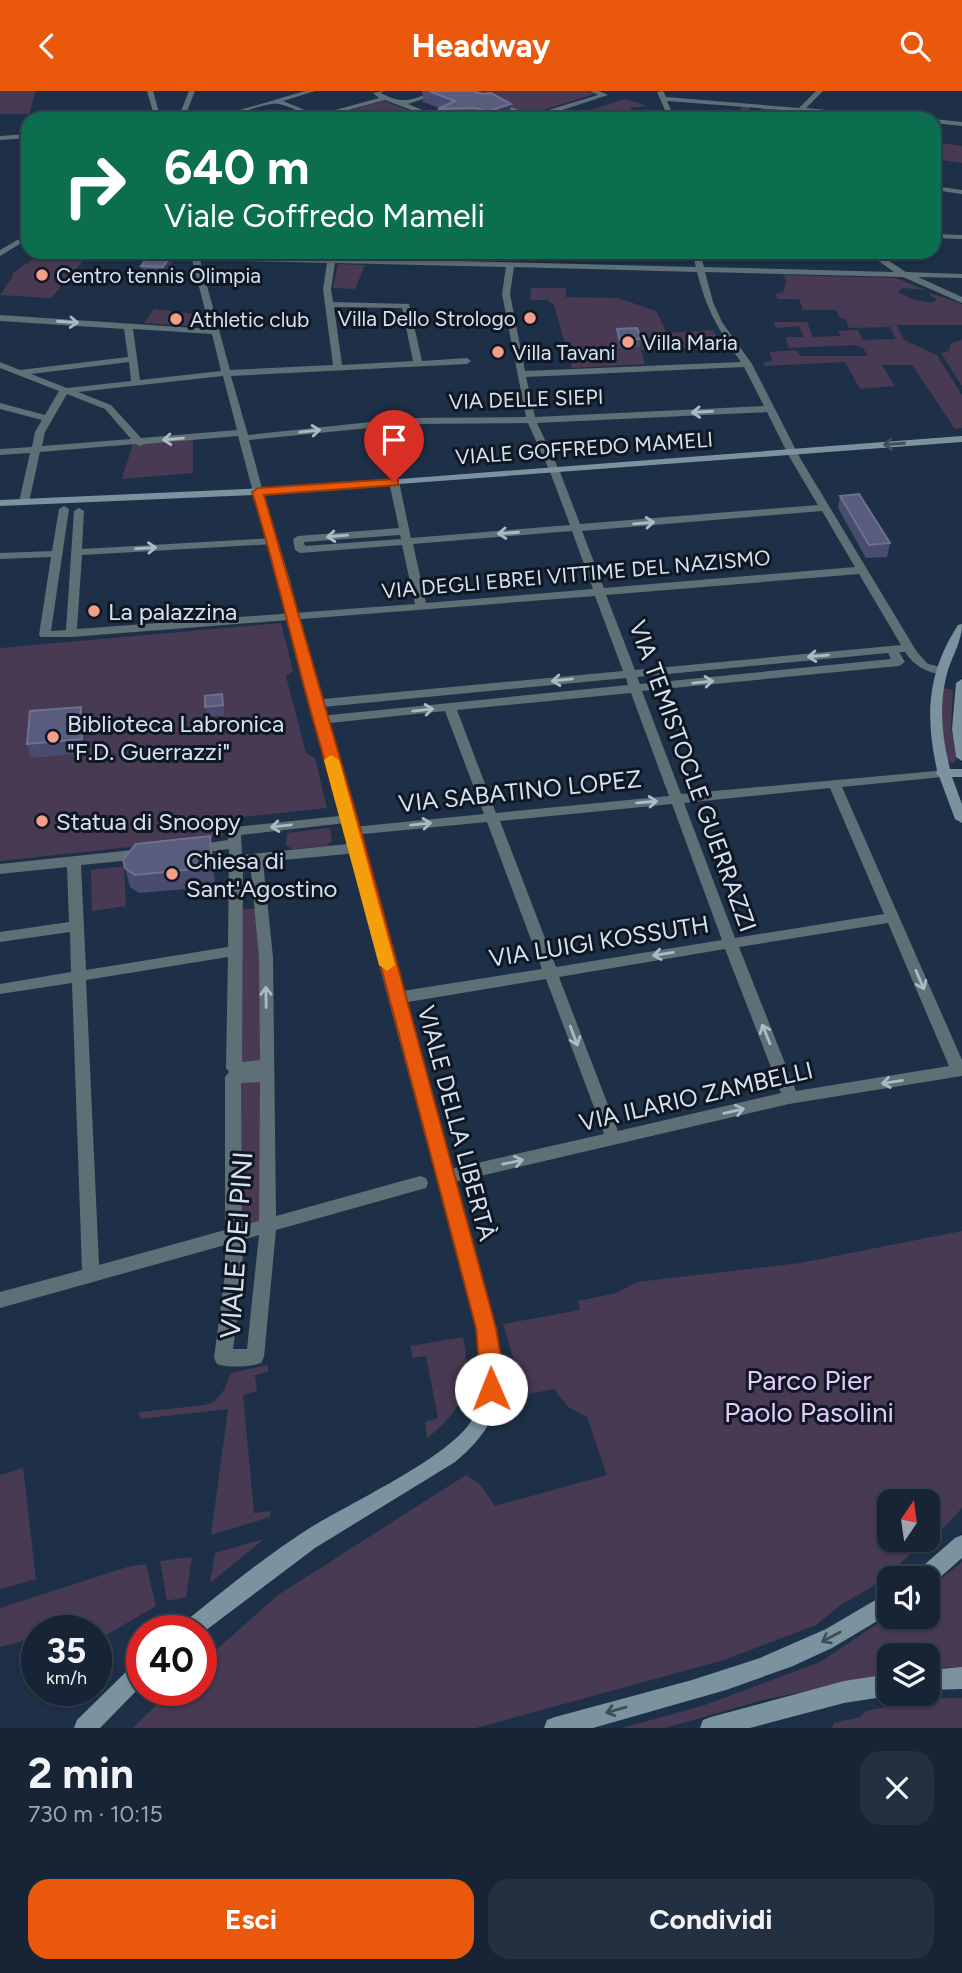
<!DOCTYPE html>
<html lang="it">
<head>
<meta charset="utf-8">
<style>
  body { margin:0; font-family:Figtree,sans-serif; background:#233041; color:#f1f3f6; height:100vh; display:flex; flex-direction:column; font-size:26px; white-space:nowrap }
  * { box-sizing:border-box; margin:0 }
  p { font-size:23px; color:#9ea4ad }
  .icon { flex:none; width:38px; height:38px; fill:none; stroke:currentColor; stroke-width:2; stroke-linecap:round; stroke-linejoin:round }
  .map { position:relative; height:1637px; overflow:hidden }
  .details { display:flex; flex-direction:column; background:#162435; flex:1 }
  .details>* { flex:none }
  .hud { position:absolute; left:21px; top:21px; width:920px; height:147px; border-radius:21px; box-shadow:0 2px 5px #0004,0 0 0 2px #354150; background:#0b6e4f; color:#fff; overflow:hidden }
  .needle { width:46px; rotate:13deg }
  .tools { position:absolute; left:877px; top:1398px; display:grid; gap:14px }
  .tools a { display:grid; place-items:center; width:63px; height:63px; border-radius:14px; background:#162435; box-shadow:0 2px 5px #0004,0 0 0 2px #354150; font-size:35px }
  .speed { position:absolute; left:21px; top:1524px; display:flex; gap:14px; font-size:35px; font-weight:700; text-align:center }
  .speed>* { display:grid; place-content:center; width:91px; height:91px; border-radius:50%; background:#162435; box-shadow:0 2px 5px #0004,0 0 0 2px #354150; line-height:1 }
  .speed small { font-size:18px; font-weight:400 }
  .speed .limit { border:10px solid #d22; background:#fff; color:#111 }
  .pin { position:absolute; display:grid; place-items:center; width:60px; height:60px; color:#fff; margin:-72px -30px; border-radius:50% 50% 50% 0; rotate:-45deg; box-shadow:0 0 7px #0007 }
  .pin .icon { rotate:45deg }
  .me { position:absolute; width:77px; margin:-38px; rotate:359deg; stroke-linejoin:round; filter:drop-shadow(0 0 5px #0008) }
  .turn { display:flex; align-items:center; gap:24px; height:147px; padding:0 28px; font-size:32px }
  .turn .icon { width:91px; height:91px; stroke-width:2.5 }
  .turn b { display:block; font-size:49px; line-height:60px }
  .round { display:grid; place-items:center; flex:none; width:74px; height:74px; border-radius:21px; background:#233041 }
  .headline { display:flex; align-items:center; justify-content:space-between; height:119px; padding:0 28px }
  h1 { font-size:42px; font-weight:700; line-height:52px }
  .action { display:flex; gap:14px; margin-top:auto; padding:14px 28px }
  .action a { flex:1; height:80px; border-radius:21px; background:#ea580c; color:#fff; font-size:28px; font-weight:700; line-height:80px; text-align:center }
  .action a+a { background:#233041; color:#f1f3f6 }
  header { display:flex; justify-content:space-between; align-items:center; height:91px; padding:0 28px; background:#ea580c; color:#fff; font-size:32px; font-weight:700 }
  .map>svg:first-child { display:block }
</style>
</head>
<body>
<header><svg class="icon" aria-label="back" viewBox="0 0 24 24"><path d="M15 5l-7 7 7 7"/></svg>Headway<svg class="icon" aria-label="search" viewBox="0 0 24 24"><circle cx="10" cy="10" r="6"/><path d="M15 15l6 6"/></svg></header>
<div class="map">
<svg width="962" height="1637" viewBox="0 0 962 1637">
  <rect width="100%" height="100%" fill="#1d3047"/>
  <g fill="#483a52" fill-rule="evenodd">
    <polygon points="0,0 36,0 29,23 0,23"/>
    <polygon points="466,0 587,0 595,3 530,23"/>
    <polygon points="625,8 647,15 629,17 635,20 609,25 634,25 636,28 571,26 593,25 584,21"/>
    <polygon points="384,10 432,28 325,26"/>
    <polygon points="741,16 750,16 748,22 759,23 762,17 776,19 772,23 782,25 767,25 763,28 685,28 684,24 705,24 705,26 718,27 720,24 725,24 725,18 740,20"/>
    <polygon points="935,51 962,55 962,72 935,68"/>
    <polygon points="62,161 89,163 51,207 0,204 13,185 12,183 41,162"/>
    <polygon points="338,173 365,174 355,198 333,197"/>
    <polygon points="783,184 896,187 926,199 903,197 898,201 912,208 932,212 937,208 930,205 930,202 962,213 962,234 897,234 904,249 937,264 962,304 962,337 955,338 912,274 882,274 895,295 860,298 845,271 764,275 763,271 773,270 769,261 796,259 800,265 868,265 863,257 855,254 789,257 785,246 804,246 799,235 776,237 774,231 807,231 813,246 841,245 838,240 858,239 863,249 896,248 890,236 849,237 846,228 840,227 836,219 803,219 799,208 777,208 776,203 783,202 786,190"/>
    <polygon points="531,197 566,197 566,206 618,207 656,220 667,242 713,239 723,256 641,259 645,273 572,277 554,214 547,209 530,209"/>
    <polygon points="154,218 204,224 206,236 144,232"/>
    <polygon points="962,249 962,295 941,262 949,260 951,252"/>
    <polygon points="193,347 193,382 122,388 133,352"/>
    <polygon points="281,532 293,580 286,585 306,662 315,667 327,717 222,728 223,746 0,770 0,557"/>
    <polygon points="943,597 953,599 951,636 956,668 954,672 947,671 941,628"/>
    <polygon points="327,737 330,737 332,750 326,755 292,758 286,754 287,742"/>
    <polygon points="124,775 126,815 92,820 91,779"/>
    <polygon points="258,817 264,970 240,973 239,819"/>
    <polygon points="263,988 264,1129 239,1135 239,989"/>
    <path d="M962,1140v277l-16,17 -76,63 -28,16 -26,21 -92,35 -248,68h-343l37,-37h31v-28l77,-68 188,-120 14,9 15,22 112,-31 -20,-58 -19,-10 -14,-18 -30,6 -21,-71 77,-14 -2,-9 38,-8 21,-11 163,-19zM889,1410h39v39h-39z"/>
    <path d="M463,1246c9,47 3,71 -36,101l-2,-16 13,-4 -12,-62 -13,2 -3,-12z"/>
    <polygon points="268,1274 268,1281 255,1284 257,1300 243,1304 254,1422 270,1420 270,1426 211,1444 228,1318 140,1328 139,1321 205,1314 215,1310 224,1299 231,1282"/>
    <polygon points="23,1377 36,1488 0,1498 0,1384"/>
    <polygon points="264,1448 210,1492 215,1462"/>
    <polygon points="192,1466 186,1506 167,1510 160,1470"/>
    <polygon points="962,1471 962,1576 928,1577 928,1564 889,1564 889,1583 763,1609 665,1637 622,1637 702,1615 820,1571 889,1525 928,1526 928,1498"/>
    <polygon points="146,1473 156,1515 96,1550 96,1540 87,1540 90,1532 60,1540 37,1540 37,1546 0,1556 0,1517 127,1476"/>
    <polygon points="932,1607 962,1607 962,1637 832,1637 834,1632 860,1626 866,1620"/>
  </g>
  <g fill="none" stroke-linecap="round" stroke-linejoin="round">
    <g fill="#5f6f76" fill-rule="evenodd">
      <polygon points="147,0 153,0 161,28 155,28"/>
      <polygon points="189,0 195,0 184,28 178,28"/>
      <path d="M305,0h10l-32,10 34,14 62,-17 -6,-5 11,-2 -3,2c30,17 37,-2 66,-2l-39,13 36,15h-9l-50,-19 -62,17 1,2c-17,0 -30,-13 -46,-15 -13,-2 -50,15 -69,15z"/>
      <polygon points="461,0 470,0 532,24 598,4 590,0 599,0 608,4 535,28 524,28 525,27"/>
      <polygon points="663,0 666,6 799,17 816,0 823,0 806,17 918,28 802,21 796,25 793,23 795,20 667,10 675,28 669,28 657,1"/>
      <polygon points="934,28 962,31 962,35 934,32"/>
      <polygon points="28,43 28,47 0,49 0,45"/>
      <polygon points="934,95 962,99 962,103 934,99"/>
      <polygon points="28,143 28,148 0,165 0,159"/>
      <polygon points="934,143 962,144 962,148 934,147"/>
      <path d="M190,161h8l1,3 129,3 1,-6h8l-1,6 360,9 -4,-15h8l4,15 190,5 -28,-20h9l31,20 56,2v4l-44,-1 44,20v6l-59,-26 -198,-5 8,30 9,20 30,42 48,94 117,194 11,12 18,4v6c-17,1 -32,-8 -41,-22h-6l6,10 -6,4 -257,25 39,103 266,-24 1,3 -6,4 -100,10 120,273v16l-173,28 -343,80 -6,-2 -2,-5 2,-5 6,-2 158,-36 -58,-155 -150,25 -5,-2 -2,-4 2,-4 5,-2 146,-23 -55,-147 -134,13 -7,-4 7,-4 131,-13 -39,-103 -125,13 -6,-4 6,-4 308,-31 -2,-7 -303,29 -6,-4 6,-4 300,-28 -28,-75 -524,41h-30l-2,-2 12,-78 -51,2v-6l52,-2 7,-42 5,-3 5,3 -18,122 15,-1 8,-119 5,-3 5,3 -2,38 192,-11 5,3 -5,3 -192,11 -5,74 338,-25 -13,-59 -102,8 -5,-3 -2,-11 5,-3 101,-8 -10,-46 5,-3 5,3 12,56 159,-13 -20,-53 -22,-49 -119,1 -160,16 14,52 -5,3 -5,-3 -15,-56 -93,8 -5,2 -4,-2 -96,8 -11,50 -5,3 -4,-1 -1,-2 11,-49 -30,2v-6l32,-2 3,-15 7,-12 -42,-11v-6l45,12 14,-24 -59,-23v-6l20,8 108,-13 -4,-28 -124,-8v-6l210,14zM200,169l127,3 -4,26 10,76 -103,5zM335,172l171,4 -4,27 24,123 -117,1 -161,17 -17,-59 236,-12 4,-3 -4,-3 -45,3 -13,-57 -76,-2 -2,-13zM514,176l183,5c10,39 21,57 44,90l-216,9 -15,-77zM334,216l68,1 11,53 -71,4zM133,238l79,5 9,37 -81,9zM129,271l2,19 -64,7 -36,-14zM744,276l20,39 -229,11 -9,-40zM223,285l14,54 -96,8 -30,-33 -33,-13zM67,303l38,15 26,30 -89,7 3,-14zM767,321l23,46 28,47 -238,19 -20,-52 -23,-49zM822,420l33,56 -251,21 -22,-57zM572,440l21,58 -167,14 -13,-59zM400,444l1,4 -96,7 -1,-4zM859,483l42,71 -266,25 -29,-75zM888,562l3,6 -251,25 -3,-7zM631,602l38,103 -173,17 -39,-103zM830,697l54,126 -149,24 -51,-135zM672,713l50,136 -166,27 -56,-146zM888,832l61,143 -153,25 -57,-144zM725,858l56,144 -163,38 -59,-154z"/>
      <path d="M349,724l5,1 2,3 -2,3 -113,13 1,20 115,-12 7,5 -7,5 -94,9 10,95 3,259 144,-40 6,2 2,5 -2,5 -150,42 -12,127 -3,6c-12,4 -32,5 -44,1l-3,-6 11,-84v-29l-225,63v-16l82,-22 -10,-287 -72,11v-10l71,-12 -1,-40 -70,10v-10l69,-10 -2,-55 -67,7v-10l142,-15 5,2 2,3 -2,3 -5,2 -61,6 5,105 142,-23 1,-98 -35,5 -5,-2 -2,-3 2,-3 39,-6 -1,-9 7,-4zM250,772l9,94 1,103 -18,2 1,-198zM228,866l-2,111 3,4 -4,5v153l-126,35 -13,-285zM260,991l-1,139 -17,4 -1,-142zM259,1144l-12,114h-14l10,-75 -1,-34z"/>
    </g>
    <g fill="#7a939e" fill-rule="evenodd">
      <path d="M962,345v6l-698,52 26,87 39,151 165,594c13,59 10,96 -39,136l-140,86 -114,86v-3h-22l3,-7c40,-32 80,-65 123,-93 42,-27 143,-72 167,-111 17,-28 10,-65 4,-94l-159,-594 -38,-151 -25,-86 -254,11v-6l309,-14z"/>
      <path d="M962,533c0,17 -9,30 -14,46 -10,33 -6,67 2,99h12v8h-10l10,27v19l-7,-4 -16,-43 -3,-3 1,-3c-12,-54 -10,-97 21,-145z"/>
      <polygon points="962,588 962,670 956,666 952,638 956,592"/>
      <polygon points="962,1444 962,1467 930,1495 928,1496 928,1488 913,1488 916,1481 955,1447"/>
      <polygon points="889,1501 889,1523 832,1557 793,1575 726,1599 593,1637 544,1637 547,1629 555,1626 692,1589 760,1567 826,1538"/>
      <polygon points="142,1569 142,1594 100,1637 74,1637 77,1629 135,1572"/>
      <polygon points="962,1576 962,1598 928,1599 928,1579"/>
      <polygon points="889,1583 889,1603 893,1603 889,1605 844,1612 750,1637 700,1637 703,1629 711,1626 844,1590"/>
    </g>
  </g>
  <g fill="#4a4c6f">
    <polygon points="422,0 473,0 510,26 505,28 438,28 438,18 440,17 423,11"/>
    <polygon points="171,165 172,177 165,188 143,187 141,175"/>
    <polygon points="617,238 641,248 640,256 619,257 616,246"/>
    <polygon points="840,405 890,452 887,466 866,467 838,417"/>
    <polygon points="224,612 224,624 207,625 205,616"/>
    <polygon points="81,616 84,629 83,640 86,651 86,662 31,667 27,653"/>
    <polygon points="210,745 213,764 215,792 208,793 208,796 139,802 130,796 123,769"/>
  </g>
  <g fill="#323a59">
    <polygon points="511,13 510,26 505,28 486,28 486,21"/>
    <polygon points="171,165 172,177 165,188 163,176"/>
    <polygon points="81,616 84,629 83,640 86,651 86,662 80,638"/>
    <polygon points="210,745 213,764 215,792 212,774"/>
  </g>
  <g fill="#5a5c7d" stroke="#6d718f" stroke-width="2">
    <polygon points="429,0 473,0 483,3 491,2 511,13 486,21 477,17 438,18 455,10"/>
    <polygon points="149,164 171,165 163,176 141,175"/>
    <polygon points="637,237 641,248 620,249 617,238"/>
    <polygon points="859,403 890,452 869,454 840,405"/>
    <polygon points="222,603 223,614 205,616 205,605"/>
    <polygon points="81,616 80,638 83,637 82,648 27,653 30,620"/>
    <polygon points="210,745 212,774 204,775 205,777 135,784 125,777 123,769 136,753"/>
  </g>
  <defs><path id="oneway-shaft" d="M-6 0H5M1.5-3L5.5 0L1.5 3" fill="none" stroke-width="1.6" stroke-linecap="round" stroke-linejoin="round" transform="scale(1.75)"/></defs>
  <g stroke="#acbac6">
    <use href="#oneway-shaft" transform="translate(68 231) rotate(4)"/>
    <use href="#oneway-shaft" transform="translate(702 321) rotate(177)"/>
    <use href="#oneway-shaft" transform="translate(310 340) rotate(-6)"/>
    <use href="#oneway-shaft" transform="translate(173 348) rotate(175)"/>
    <use href="#oneway-shaft" transform="translate(644 432) rotate(-5)"/>
    <use href="#oneway-shaft" transform="translate(508 442) rotate(176)"/>
    <use href="#oneway-shaft" transform="translate(337 445) rotate(175)"/>
    <use href="#oneway-shaft" transform="translate(146 457) rotate(-3)"/>
    <use href="#oneway-shaft" transform="translate(818 565) rotate(175)"/>
    <use href="#oneway-shaft" transform="translate(562 589) rotate(174)"/>
    <use href="#oneway-shaft" transform="translate(703 591) rotate(-6)"/>
    <use href="#oneway-shaft" transform="translate(423 619) rotate(-6)"/>
    <use href="#oneway-shaft" transform="translate(647 711) rotate(-5)"/>
    <use href="#oneway-shaft" transform="translate(421 733) rotate(-6)"/>
    <use href="#oneway-shaft" transform="translate(281 735) rotate(174)"/>
    <use href="#oneway-shaft" transform="translate(663 863) rotate(171)"/>
    <use href="#oneway-shaft" transform="translate(920 889) rotate(67)"/>
    <use href="#oneway-shaft" transform="translate(266 906) rotate(-91)"/>
    <use href="#oneway-shaft" transform="translate(766 943) rotate(-112)"/>
    <use href="#oneway-shaft" transform="translate(574 945) rotate(69)"/>
    <use href="#oneway-shaft" transform="translate(892 991) rotate(171)"/>
    <use href="#oneway-shaft" transform="translate(734 1020) rotate(-13)"/>
    <use href="#oneway-shaft" transform="translate(513 1071) rotate(-12)"/>
  </g>
  <g stroke="#3f4f5a">
    <use href="#oneway-shaft" transform="translate(894 353) rotate(176)"/>
    <use href="#oneway-shaft" transform="translate(831 1546) rotate(152)"/>
    <use href="#oneway-shaft" transform="translate(616 1619) rotate(164)"/>
  </g>
  <path fill="#ea580c" stroke="#983908" stroke-width="2" d="M394,388l4,1v5l-134,10 97,336 135,497c3,21 11,48 2,68l-7,3 -8,-3c-4,-11 -5,-53 -7,-68 -53,-202 -105,-405 -162,-605 -22,-77 -38,-155 -62,-231l6,-4z"/>
  <polygon fill="#f59e0b" points="331,664 339,669 395,874 387,880 379,874 324,669"/>
  <g fill="#f49e88" stroke="#0f1822" stroke-width="2.5">
    <circle cx="42" cy="184" r="7"/>
    <circle cx="530" cy="227" r="7"/>
    <circle cx="176" cy="228" r="7"/>
    <circle cx="628" cy="251" r="7"/>
    <circle cx="498" cy="261" r="7"/>
    <circle cx="94" cy="520" r="7"/>
    <circle cx="53" cy="646" r="7"/>
    <circle cx="42" cy="730" r="7"/>
    <circle cx="172" cy="783" r="7"/>
  </g>
  <g text-anchor="middle" dominant-baseline="central" stroke-width="6" stroke-linejoin="round" paint-order="stroke">
    <g font-size="21" fill="#d6e2f1" stroke="#0f1822" text-anchor="start">
      <text x="56" y="184">Centro tennis Olimpia</text>
      <text x="516" y="227" text-anchor="end">Villa Dello Strologo</text>
      <text x="190" y="228">Athletic club</text>
      <text x="642" y="251">Villa Maria</text>
      <text x="512" y="261">Villa Tavani</text>
    </g>
    <g font-size="21" fill="#d6e2f1" stroke="#0f1822">
      <text transform="translate(526 308) rotate(-2)">VIA DELLE SIEPI</text>
      <text transform="translate(584 357) rotate(-4)">VIALE GOFFREDO MAMELI</text>
      <text transform="translate(576 483) rotate(-5)">VIA DEGLI EBREI VITTIME DEL NAZISMO</text>
    </g>
    <g font-size="24" fill="#d6e2f1" stroke="#0f1822" text-anchor="start">
      <text x="108" y="520">La palazzina</text>
      <text x="67" y="632">Biblioteca Labronica<tspan x="67" dy="28">"F.D. Guerrazzi"</tspan></text>
      <text x="56" y="730">Statua di Snoopy</text>
      <text x="186" y="769">Chiesa di<tspan x="186" dy="28">Sant'Agostino</tspan></text>
    </g>
    <g font-size="24" fill="#d6e2f1" stroke="#0f1822">
      <text transform="translate(693 685) rotate(70)">VIA TEMISTOCLE GUERRAZZI</text>
      <text transform="translate(520 700) rotate(-6)">VIA SABATINO LOPEZ</text>
      <text transform="translate(599 850) rotate(-9)">VIA LUIGI KOSSUTH</text>
      <text transform="translate(696 1005) rotate(-13)">VIA ILARIO ZAMBELLI</text>
      <text transform="translate(457 1032) rotate(75)">VIALE DELLA LIBERTÀ</text>
    </g>
    <g font-size="28" fill="#d6e2f1" stroke="#0f1822">
      <text transform="translate(236 1154) rotate(-86)">VIALE DEI PINI</text>
    </g>
    <g font-size="28" fill="#e6c9fb" stroke="#0f1822">
      <text x="809" y="1289">Parco Pier<tspan x="809" dy="32">Paolo Pasolini</tspan></text>
    </g>
  </g>
</svg>
<div class="tools">
<a><svg class="needle" viewBox="-14 -14 28 28"><path d="M0-13l5 13h-10z" fill="#e53935"/><path d="M0 13l5-13h-10z" fill="#9ea4ad"/></svg></a>
<a><svg class="icon" aria-label="sound" viewBox="0 0 24 24"><path d="M4 9h4l5-4v14l-5-4H4zM17 9q2 3 0 6"/></svg></a>
<a><svg class="icon" aria-label="layers" viewBox="0 0 24 24"><path d="M12 4l9 5-9 5-9-5zM3 14l9 5 9-5"/></svg></a>
</div>
<div class="speed"><div>35<small>km/h</small></div><div class="limit">40</div></div>
<div class="pin" style="left:394px;top:391px;background:#d93025"><svg class="icon" aria-label="arrive" viewBox="0 0 24 24"><path d="M6 21V4h12l-3 4 3 4H6"/></svg></div>
<svg class="me" style="left:491px;top:1298px" viewBox="-20 -20 40 40"><circle r="19" fill="#fff"/><path d="M0-13L10 11 0 6-10 11z" fill="#ea580c"/></svg>
<div class="hud">
<div class="turn"><svg class="icon" aria-label="right" viewBox="0 0 24 24"><path d="M7 20v-9h11M14 6l5 5-5 5"/></svg><div><b>640 m</b>Viale Goffredo Mameli</div></div>
</div>
</div>
<section class="details">
<div class="headline"><div><h1>2 min</h1><p>730 m · 10:15</p></div><a class="round"><svg class="icon" aria-label="close" viewBox="0 0 24 24"><path d="M6 6l12 12M18 6L6 18"/></svg></a></div>
<div class="action"><a>Esci</a><a>Condividi</a></div>
</section>
</body>
</html>
